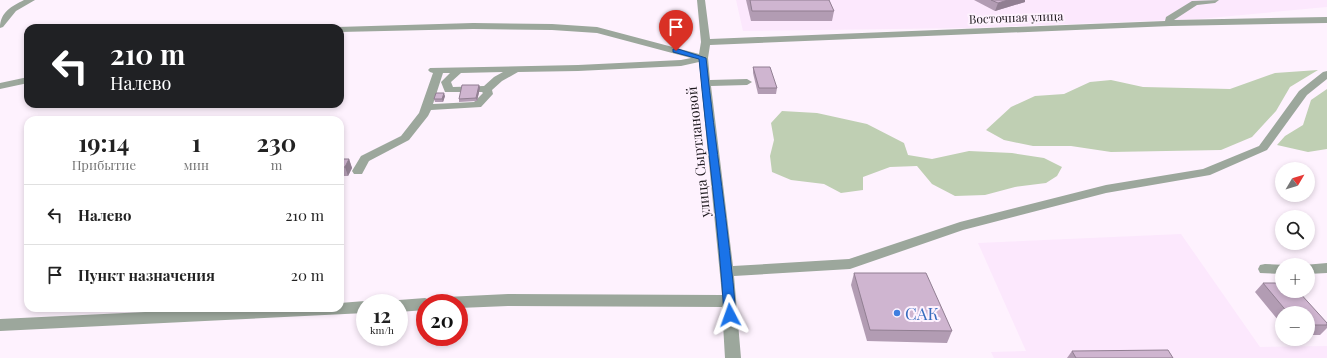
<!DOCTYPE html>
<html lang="ru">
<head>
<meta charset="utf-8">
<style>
  body { margin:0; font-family:"Playfair Display",serif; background:#f6f6f6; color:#222; height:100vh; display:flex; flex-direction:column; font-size:15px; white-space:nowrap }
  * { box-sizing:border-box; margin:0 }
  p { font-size:13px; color:#767676 }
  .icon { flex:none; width:22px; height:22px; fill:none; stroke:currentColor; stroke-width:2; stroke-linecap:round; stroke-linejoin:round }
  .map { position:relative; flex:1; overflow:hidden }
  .details { position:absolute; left:24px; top:116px; width:320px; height:196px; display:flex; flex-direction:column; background:#fff; border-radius:12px; box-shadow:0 2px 6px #0003 }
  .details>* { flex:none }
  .banner { position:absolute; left:24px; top:24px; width:320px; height:84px; border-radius:12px; box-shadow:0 2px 6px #0003; background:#202124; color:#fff; overflow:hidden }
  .needle { width:26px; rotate:52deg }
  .tools { position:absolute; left:1275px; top:162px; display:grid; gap:8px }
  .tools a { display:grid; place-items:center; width:40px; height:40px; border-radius:50%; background:#fff; box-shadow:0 2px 6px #0003; font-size:20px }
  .speed { position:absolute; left:356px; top:294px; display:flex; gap:8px; font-size:20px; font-weight:700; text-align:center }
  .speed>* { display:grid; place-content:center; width:52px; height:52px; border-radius:50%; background:#fff; box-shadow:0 2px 6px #0003; line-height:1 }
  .speed small { font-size:10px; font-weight:400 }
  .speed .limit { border:6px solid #d22; background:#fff; color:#111 }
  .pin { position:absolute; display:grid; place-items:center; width:34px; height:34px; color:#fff; margin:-41px -17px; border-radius:50% 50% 50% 0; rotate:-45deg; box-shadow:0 0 4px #0007 }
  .pin .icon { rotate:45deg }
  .me { position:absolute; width:44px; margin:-22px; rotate:356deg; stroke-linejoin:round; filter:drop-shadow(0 0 3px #0008) }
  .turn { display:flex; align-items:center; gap:14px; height:84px; padding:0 20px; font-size:18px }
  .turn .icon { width:52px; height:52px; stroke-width:2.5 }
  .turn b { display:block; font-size:28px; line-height:34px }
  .eta { display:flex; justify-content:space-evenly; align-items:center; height:68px; text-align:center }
  .eta b { font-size:24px; font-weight:700; line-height:28px }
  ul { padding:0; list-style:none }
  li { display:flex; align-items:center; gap:12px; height:60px; padding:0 20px; border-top:1px solid #e0e0e0 }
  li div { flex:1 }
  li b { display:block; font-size:15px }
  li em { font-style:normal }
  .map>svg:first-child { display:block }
</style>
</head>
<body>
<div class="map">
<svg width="1327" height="358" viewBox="0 0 1327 358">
  <rect width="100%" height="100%" fill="#fef2fe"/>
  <g fill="#fce8fd">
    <polygon points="736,0 1327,0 1327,7 1199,19 970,28 743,31"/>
    <polygon points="1181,234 1260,347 1327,346 1327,358 994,358 991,352 1026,351 978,243"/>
  </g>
  <g fill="#bfcfb3">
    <polygon points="1318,70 1290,87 1276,111 1252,137 1221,150 1111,152 1071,146 1033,146 1004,140 986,130 1011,107 1035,96 1064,94 1090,82 1111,80 1143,87 1230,89 1275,73"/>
    <polygon points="1327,89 1327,149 1308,152 1277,145 1285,136 1303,125 1311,100"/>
    <polygon points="782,111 817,113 867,124 904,143 908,155 932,159 969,151 1012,153 1044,158 1062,167 1057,176 1046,183 1015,187 985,195 955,196 932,184 917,166 890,167 863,177 863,190 841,193 824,184 791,180 772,172 770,156 774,140 771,123"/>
  </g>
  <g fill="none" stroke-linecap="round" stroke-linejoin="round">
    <g fill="#9ca79c" fill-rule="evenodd">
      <path d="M24,0h11l-19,11 -13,16 -3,1c0,-16 12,-22 24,-28z"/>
      <path d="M697,0h8l5,39 455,-18 1,-4 26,-16 27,-1 -4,3 -18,2 -23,15 153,-3v6l-156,3 -461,19 -2,13 2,22 37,-1 5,3 -5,3 -36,1 22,180 116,-7 111,-37 146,-37 97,-16 56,-23 40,-55 24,-19 4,-1v8l-20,16 -40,55 -57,25 -104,18 -143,37 -113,39 -116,7 7,82h-16l-3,-51 -214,-1 -49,2v-5h-20l2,-4 5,-2 62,-3 214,1 -23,-233 -18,4 -103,5 -60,1 -16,9 -10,9 1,4 -12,13 -50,3 -3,6 -19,24 -40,21 -7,13h-8l-2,-3 9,-15 40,-20 18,-23 14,-40 -3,-1 -2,-2 2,-2 148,-3 103,-5 10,-2 -94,-25 -45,-3 -79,-1 -133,3v-4l-3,-1 136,-4 79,1 45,3 102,27 2,-12zM503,72l-9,5 -10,9 -31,1 -2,-5 10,-9zM443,73h7l-9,9 4,10h37l1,1 -9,9 -41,2z"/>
      <polygon points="28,77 28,83 0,89 0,83"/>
      <polygon points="1327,263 1327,273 1308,274 1308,265 1304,265"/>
      <polygon points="1265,264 1286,265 1282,265 1282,274 1260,273 1258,269 1260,265"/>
      <polygon points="425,298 430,300 432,303 425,303 425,310 399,312 399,303 393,303 399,300"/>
      <polygon points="365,301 370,303 365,303 365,313 0,331 0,319 228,308 340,308 340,303"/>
    </g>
  </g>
  <g fill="#b29cb3">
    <polygon points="746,0 829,0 834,11 832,21 751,21"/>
    <polygon points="974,0 1025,0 1025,2 995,11"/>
    <polygon points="753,67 777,88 776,94 758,94 753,73"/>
    <polygon points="479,85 480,88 477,101 459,102 459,99"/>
    <polygon points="445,96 443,102 435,102 434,99"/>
    <polygon points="340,159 349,159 352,168 348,176 340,176"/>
    <polygon points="854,273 952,331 947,343 867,341 851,285"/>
    <polygon points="1263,283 1327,323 1327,328 1320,335 1308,335 1308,313 1282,313 1282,325 1255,292"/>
    <polygon points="1072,351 1173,358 1067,358"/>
  </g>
  <g fill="#917f92">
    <polygon points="1008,0 1025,0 1025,2 995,11 998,3"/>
    <polygon points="479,85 480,88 477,101 476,98"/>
    <polygon points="444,93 445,96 443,102 442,99"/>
    <polygon points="349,159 352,168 348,176 345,167"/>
  </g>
  <g fill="#cfb5d0" stroke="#917f92">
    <polygon points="750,0 829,0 834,11 752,11"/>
    <polygon points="991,0 1008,0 998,3"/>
    <polygon points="753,67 770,67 777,88 759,88"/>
    <polygon points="462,85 479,85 476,98 459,99"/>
    <polygon points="436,93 444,93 442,99 434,99"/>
    <polygon points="340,159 349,159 345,167 340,167"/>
    <polygon points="854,273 926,273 952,331 870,330"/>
    <polygon points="1263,283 1282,283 1282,291 1298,291 1327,323 1327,325 1308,325 1308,313 1288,313"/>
    <polygon points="1168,350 1173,358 1076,358 1072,351"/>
  </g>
  <path fill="#1a73e8" stroke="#114b97" d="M673,49h5l28,9c9,86 23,171 30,257l-2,3 -4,1 -4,-1 -2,-3c-5,-86 -17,-170 -25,-256l-26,-7z"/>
  <circle fill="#3f7fe0" stroke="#fef2fe" stroke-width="1.5" cx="897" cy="313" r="4"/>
  <g text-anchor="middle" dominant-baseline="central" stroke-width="4" stroke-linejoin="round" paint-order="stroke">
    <g font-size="12" fill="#1e191e" stroke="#fef2fe">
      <text transform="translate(1016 17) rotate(-2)">Восточная улица</text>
    </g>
    <g font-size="14" fill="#1e191e" stroke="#fef2fe">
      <text transform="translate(698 152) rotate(-96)">улица Сыртлановой</text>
    </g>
    <g font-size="17" fill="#366cbe" stroke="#fef2fe" text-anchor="start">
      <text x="905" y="313">САК</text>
    </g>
  </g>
</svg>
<div class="tools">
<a><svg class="needle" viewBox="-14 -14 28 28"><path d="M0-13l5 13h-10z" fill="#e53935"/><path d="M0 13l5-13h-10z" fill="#767676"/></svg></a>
<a><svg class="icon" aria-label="search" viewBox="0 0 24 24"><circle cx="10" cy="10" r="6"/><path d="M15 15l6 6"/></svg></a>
<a>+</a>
<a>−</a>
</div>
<div class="speed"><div>12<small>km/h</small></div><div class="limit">20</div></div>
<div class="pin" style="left:676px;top:51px;background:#d93025"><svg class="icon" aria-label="arrive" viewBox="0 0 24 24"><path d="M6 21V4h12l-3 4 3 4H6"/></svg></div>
<svg class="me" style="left:730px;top:315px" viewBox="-20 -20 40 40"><path d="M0-17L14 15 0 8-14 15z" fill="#1a73e8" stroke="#fff" stroke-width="4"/></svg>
<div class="banner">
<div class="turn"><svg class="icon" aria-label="left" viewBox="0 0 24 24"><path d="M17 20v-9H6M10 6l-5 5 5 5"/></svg><div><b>210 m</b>Налево</div></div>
</div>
<section class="details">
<div class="eta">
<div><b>19:14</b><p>Прибытие</p></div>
<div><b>1</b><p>мин</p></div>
<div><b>230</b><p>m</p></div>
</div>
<ul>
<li><svg class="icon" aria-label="left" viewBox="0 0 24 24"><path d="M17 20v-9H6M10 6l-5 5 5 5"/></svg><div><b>Налево</b></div><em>210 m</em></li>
<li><svg class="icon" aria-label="arrive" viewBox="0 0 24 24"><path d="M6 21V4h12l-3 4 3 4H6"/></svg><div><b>Пункт назначения</b></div><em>20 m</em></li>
</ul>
</section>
</div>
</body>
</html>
